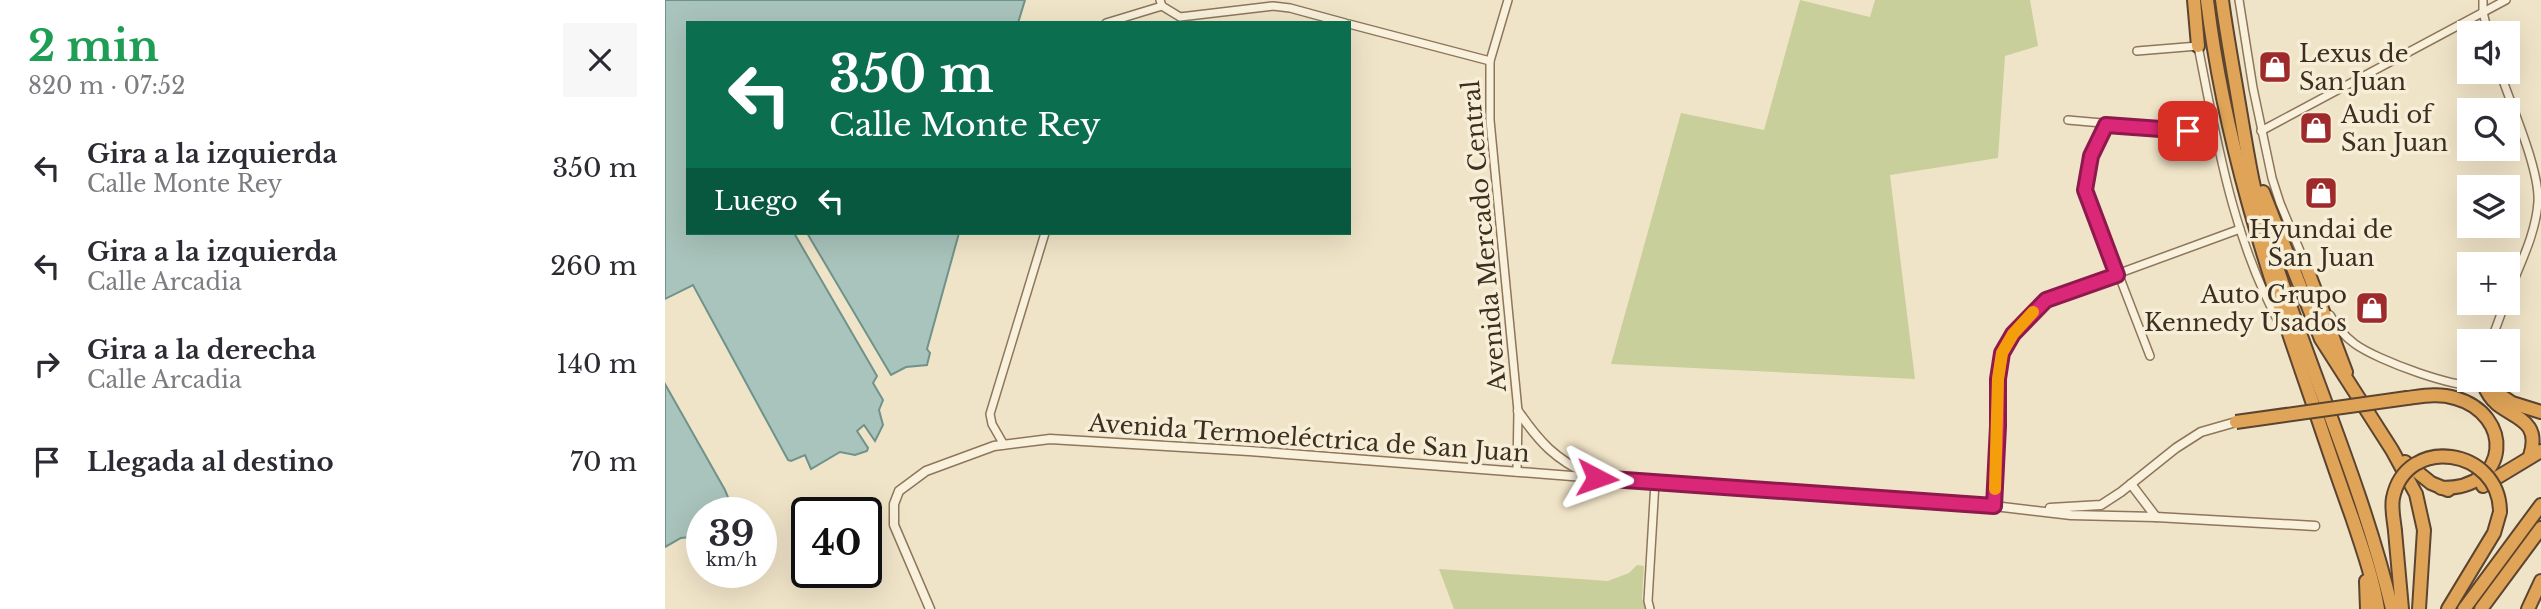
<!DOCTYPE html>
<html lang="es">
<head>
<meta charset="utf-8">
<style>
  body { margin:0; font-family:"Libre Baskerville",serif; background:#f7f7f7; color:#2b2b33; height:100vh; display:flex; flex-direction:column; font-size:26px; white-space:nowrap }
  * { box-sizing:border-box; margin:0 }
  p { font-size:23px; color:#7c7c81 }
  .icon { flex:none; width:38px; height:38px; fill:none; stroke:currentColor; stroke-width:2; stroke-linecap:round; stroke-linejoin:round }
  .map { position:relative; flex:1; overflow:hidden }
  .sheet { display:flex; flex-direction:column; background:#fff; width:665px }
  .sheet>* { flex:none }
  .guide { position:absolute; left:21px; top:21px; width:665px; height:214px; border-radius:0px; box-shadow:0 7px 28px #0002; background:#0b6e4f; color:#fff; overflow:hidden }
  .buttons { position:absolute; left:1792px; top:21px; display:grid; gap:14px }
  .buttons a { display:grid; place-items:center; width:63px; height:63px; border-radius:0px; background:#fff; box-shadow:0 7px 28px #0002; font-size:35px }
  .speed { position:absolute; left:21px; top:497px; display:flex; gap:14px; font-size:35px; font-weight:700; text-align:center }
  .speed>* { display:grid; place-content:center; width:91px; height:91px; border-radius:50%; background:#fff; box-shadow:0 7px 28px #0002; line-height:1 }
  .speed small { font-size:18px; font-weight:400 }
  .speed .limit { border:4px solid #111; border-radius:10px; background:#fff; color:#111 }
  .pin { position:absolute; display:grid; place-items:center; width:60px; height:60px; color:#fff; margin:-30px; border-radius:14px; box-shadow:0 4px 10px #0006 }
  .me { position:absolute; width:77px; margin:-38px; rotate:94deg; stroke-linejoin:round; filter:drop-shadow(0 0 5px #0008) }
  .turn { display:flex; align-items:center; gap:24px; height:147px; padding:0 28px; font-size:32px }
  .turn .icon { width:91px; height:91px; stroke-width:2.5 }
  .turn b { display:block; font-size:49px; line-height:60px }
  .then { display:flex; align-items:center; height:66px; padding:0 28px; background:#0003; gap:14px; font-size:26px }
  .round { display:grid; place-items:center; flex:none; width:74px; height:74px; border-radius:0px; background:#f7f7f7 }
  .summary { display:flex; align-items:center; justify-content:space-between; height:119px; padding:0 28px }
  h1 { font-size:42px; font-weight:800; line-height:52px; color:#1e9e55 }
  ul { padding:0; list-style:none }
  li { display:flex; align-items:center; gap:21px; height:98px; padding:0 28px }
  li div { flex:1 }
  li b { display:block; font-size:26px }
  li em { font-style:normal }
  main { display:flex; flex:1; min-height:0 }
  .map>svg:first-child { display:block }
</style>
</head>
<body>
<main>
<section class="sheet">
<div class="summary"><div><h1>2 min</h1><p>820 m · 07:52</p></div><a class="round"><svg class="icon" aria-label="close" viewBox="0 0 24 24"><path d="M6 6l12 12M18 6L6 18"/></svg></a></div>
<ul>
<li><svg class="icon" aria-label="left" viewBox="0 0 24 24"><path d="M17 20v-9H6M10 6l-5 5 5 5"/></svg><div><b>Gira a la izquierda</b><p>Calle Monte Rey</p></div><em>350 m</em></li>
<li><svg class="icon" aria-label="left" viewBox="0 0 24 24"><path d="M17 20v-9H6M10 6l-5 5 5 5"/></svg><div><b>Gira a la izquierda</b><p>Calle Arcadia</p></div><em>260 m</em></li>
<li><svg class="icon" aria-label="right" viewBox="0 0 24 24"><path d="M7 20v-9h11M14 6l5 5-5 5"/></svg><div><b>Gira a la derecha</b><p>Calle Arcadia</p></div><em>140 m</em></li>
<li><svg class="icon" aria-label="arrive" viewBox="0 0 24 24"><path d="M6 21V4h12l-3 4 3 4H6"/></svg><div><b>Llegada al destino</b></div><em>70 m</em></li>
</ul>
</section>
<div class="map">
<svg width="1876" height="609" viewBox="0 0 1876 609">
  <rect width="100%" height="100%" fill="#f0e4c8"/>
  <g fill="#c9cf9b">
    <polygon points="1135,0 1205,17 1210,0 1365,0 1373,46 1340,56 1333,158 1225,175 1250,379 946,364 1016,113 1099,130"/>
    <polygon points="972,565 979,566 977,598 980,609 789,609 774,569 943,581 964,573"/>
  </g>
  <g fill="#a9c4bc" stroke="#6f938a" stroke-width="2">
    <polygon points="0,0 360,0 353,23 23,23 23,233 129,233 212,376 208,383 218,400 214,410 218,425 210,441 199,425 192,431 203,448 202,451 190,455 175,452 146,469 140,455 126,461 123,460 28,285 0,299"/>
    <polygon points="142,233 294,233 262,349 265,353 262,365 241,367 226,375"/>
    <polygon points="0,384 60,490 69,512 37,513 37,538 31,542 25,537 16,538 0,547"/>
  </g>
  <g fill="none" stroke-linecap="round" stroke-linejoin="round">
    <defs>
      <g id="minor">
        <polyline points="495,0 497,6 515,17 608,6 625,8 680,23"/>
        <polyline points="843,0 825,61 825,120 853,411 852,472"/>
        <polyline points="1574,0 1588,88 1607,178 1615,203 1640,263"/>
        <polyline points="1818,0 1818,12 1823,33"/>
        <polyline points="441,23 497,6"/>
        <polyline points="684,24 825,61"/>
        <path d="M1472,51l61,-5c19,97 36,198 85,284"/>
        <path d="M1835,72c11,33 40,98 38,130 -2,32 -19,64 -30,93"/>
        <polyline points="1403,120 1550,133"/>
        <polyline points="1441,125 1426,156 1421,190 1485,356"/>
        <polyline points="1596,131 1841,0"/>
        <path d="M1665,315c6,11 14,21 25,29 22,16 104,47 129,41"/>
        <polyline points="1826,341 1840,303"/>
        <polyline points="339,445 327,424 325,414 380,233"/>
        <polyline points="1329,506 1333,426 1333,379 1337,353 1348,334 1381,300 1575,229"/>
        <polyline points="985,609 983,601 990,482"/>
      </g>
      <g id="tertiary">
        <path d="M853,411c22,32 37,48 73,65"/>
        <polyline points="1466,484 1491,517"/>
        <polyline points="1385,508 1436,505 1456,492 1511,448 1536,432 1571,422"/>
        <polyline points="265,609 229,525 229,504 234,491 261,471 329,446 385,439 584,451 932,478 1329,506 1406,515 1491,517 1650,526"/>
      </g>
      <g id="motorway">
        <polyline points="1529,0 1533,46"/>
        <path d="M1542,0c17,140 59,269 105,401 13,39 26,77 40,116 10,30 21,61 26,92"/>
        <path d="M1557,0c5,37 12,74 18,110 7,41 13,81 25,120 39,128 96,249 127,379"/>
        <polyline points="1598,192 1656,339 1727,450 1751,494 1759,530 1754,609"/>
        <polyline points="1639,261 1681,372"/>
        <path d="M1819,385c3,8 6,13 13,19 19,15 44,17 33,52"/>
        <polyline points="1826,389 1847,403 1876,412"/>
        <path d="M1742,398c16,-2 32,-5 48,0 58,16 57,91 -14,90"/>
        <polyline points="1740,462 1766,483 1783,490"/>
        <polyline points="1818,486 1876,451"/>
        <polyline points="1730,531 1737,609"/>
        <polyline points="1701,581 1702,609"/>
        <polyline points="1783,609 1829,533 1835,512"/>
        <polyline points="1799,609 1876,505"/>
        <polyline points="1816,609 1876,528"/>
        <polyline points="1863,609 1876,581"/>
      </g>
    </defs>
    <use href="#minor" stroke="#8d765c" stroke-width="10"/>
    <use href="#tertiary" stroke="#8d765c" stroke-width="11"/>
    <use href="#motorway" stroke="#5b4430" stroke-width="16"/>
    <use href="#minor" stroke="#faf1dc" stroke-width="7"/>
    <use href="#tertiary" stroke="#faf1dc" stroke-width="8"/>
    <use href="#motorway" stroke="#e0a458" stroke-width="12"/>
    <defs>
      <g id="motorway-bridge">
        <polyline points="1571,422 1742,398"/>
        <path d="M1730,531c-1,-11 -4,-22 -2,-33 13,-64 107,-50 107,14"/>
      </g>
    </defs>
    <use href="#motorway-bridge" stroke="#5b4430" stroke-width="16" stroke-linecap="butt"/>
    <use href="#motorway-bridge" stroke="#e0a458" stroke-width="12"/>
  </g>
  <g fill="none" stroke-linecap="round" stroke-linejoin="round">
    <defs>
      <polyline id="route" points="932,478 1329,506 1333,426 1333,379 1337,353 1348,334 1381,300 1452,275 1420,190 1426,156 1441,125 1523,131"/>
    </defs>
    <use href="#route" stroke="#8e194d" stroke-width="18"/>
    <use href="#route" stroke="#db2777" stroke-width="12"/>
    <polyline stroke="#f59e0b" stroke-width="12" points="1330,489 1333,379 1337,353 1348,334 1368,312"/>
  </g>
  <defs>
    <symbol id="shop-square" viewBox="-11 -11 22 22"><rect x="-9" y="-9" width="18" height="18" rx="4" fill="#9e2a2b" stroke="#f7eed8"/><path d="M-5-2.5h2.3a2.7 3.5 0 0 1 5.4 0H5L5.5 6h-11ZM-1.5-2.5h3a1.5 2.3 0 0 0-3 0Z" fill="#fff"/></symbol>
  </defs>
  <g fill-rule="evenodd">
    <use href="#shop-square" x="1591" y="48" width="38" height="38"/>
    <use href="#shop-square" x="1632" y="109" width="38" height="38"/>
    <use href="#shop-square" x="1637" y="174" width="38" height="38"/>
    <use href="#shop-square" x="1688" y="289" width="38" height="38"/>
  </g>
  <g text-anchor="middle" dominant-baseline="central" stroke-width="7" stroke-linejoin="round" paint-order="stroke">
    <g font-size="24" fill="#3d2e20" stroke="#f7eed8" text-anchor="start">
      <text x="1634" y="53">Lexus de<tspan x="1634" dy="28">San Juan</tspan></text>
      <text x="1676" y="114">Audi of<tspan x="1676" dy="28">San Juan</tspan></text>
      <text x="1656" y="229" text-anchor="middle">Hyundai de<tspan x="1656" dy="28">San Juan</tspan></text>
      <text x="1682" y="294" text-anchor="end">Auto Grupo<tspan x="1682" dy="28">Kennedy Usados</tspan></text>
    </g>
    <g font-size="24" fill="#3d2e20" stroke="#f7eed8">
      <text transform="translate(819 236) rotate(-95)">Avenida Mercado Central</text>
      <text transform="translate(644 438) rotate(4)">Avenida Termoeléctrica de San Juan</text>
    </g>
  </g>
</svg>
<div class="buttons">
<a><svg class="icon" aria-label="sound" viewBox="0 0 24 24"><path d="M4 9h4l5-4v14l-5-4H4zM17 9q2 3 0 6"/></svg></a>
<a><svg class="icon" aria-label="search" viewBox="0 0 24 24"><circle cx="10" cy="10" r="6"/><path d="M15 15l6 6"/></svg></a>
<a><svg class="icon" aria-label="layers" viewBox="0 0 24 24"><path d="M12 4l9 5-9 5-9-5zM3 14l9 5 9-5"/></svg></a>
<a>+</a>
<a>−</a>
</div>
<div class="speed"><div>39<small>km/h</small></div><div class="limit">40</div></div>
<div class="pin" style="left:1523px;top:131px;background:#d93025"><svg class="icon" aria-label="arrive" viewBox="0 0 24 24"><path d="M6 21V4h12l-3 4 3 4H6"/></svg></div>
<svg class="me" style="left:932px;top:478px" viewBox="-20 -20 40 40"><path d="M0-17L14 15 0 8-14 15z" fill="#db2777" stroke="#fff" stroke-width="4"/></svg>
<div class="guide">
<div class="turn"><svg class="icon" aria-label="left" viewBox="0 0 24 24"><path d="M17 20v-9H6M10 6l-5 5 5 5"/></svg><div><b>350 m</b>Calle Monte Rey</div></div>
<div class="then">Luego<svg class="icon" aria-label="left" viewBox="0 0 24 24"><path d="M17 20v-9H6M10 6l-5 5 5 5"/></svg></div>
</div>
</div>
</main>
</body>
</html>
